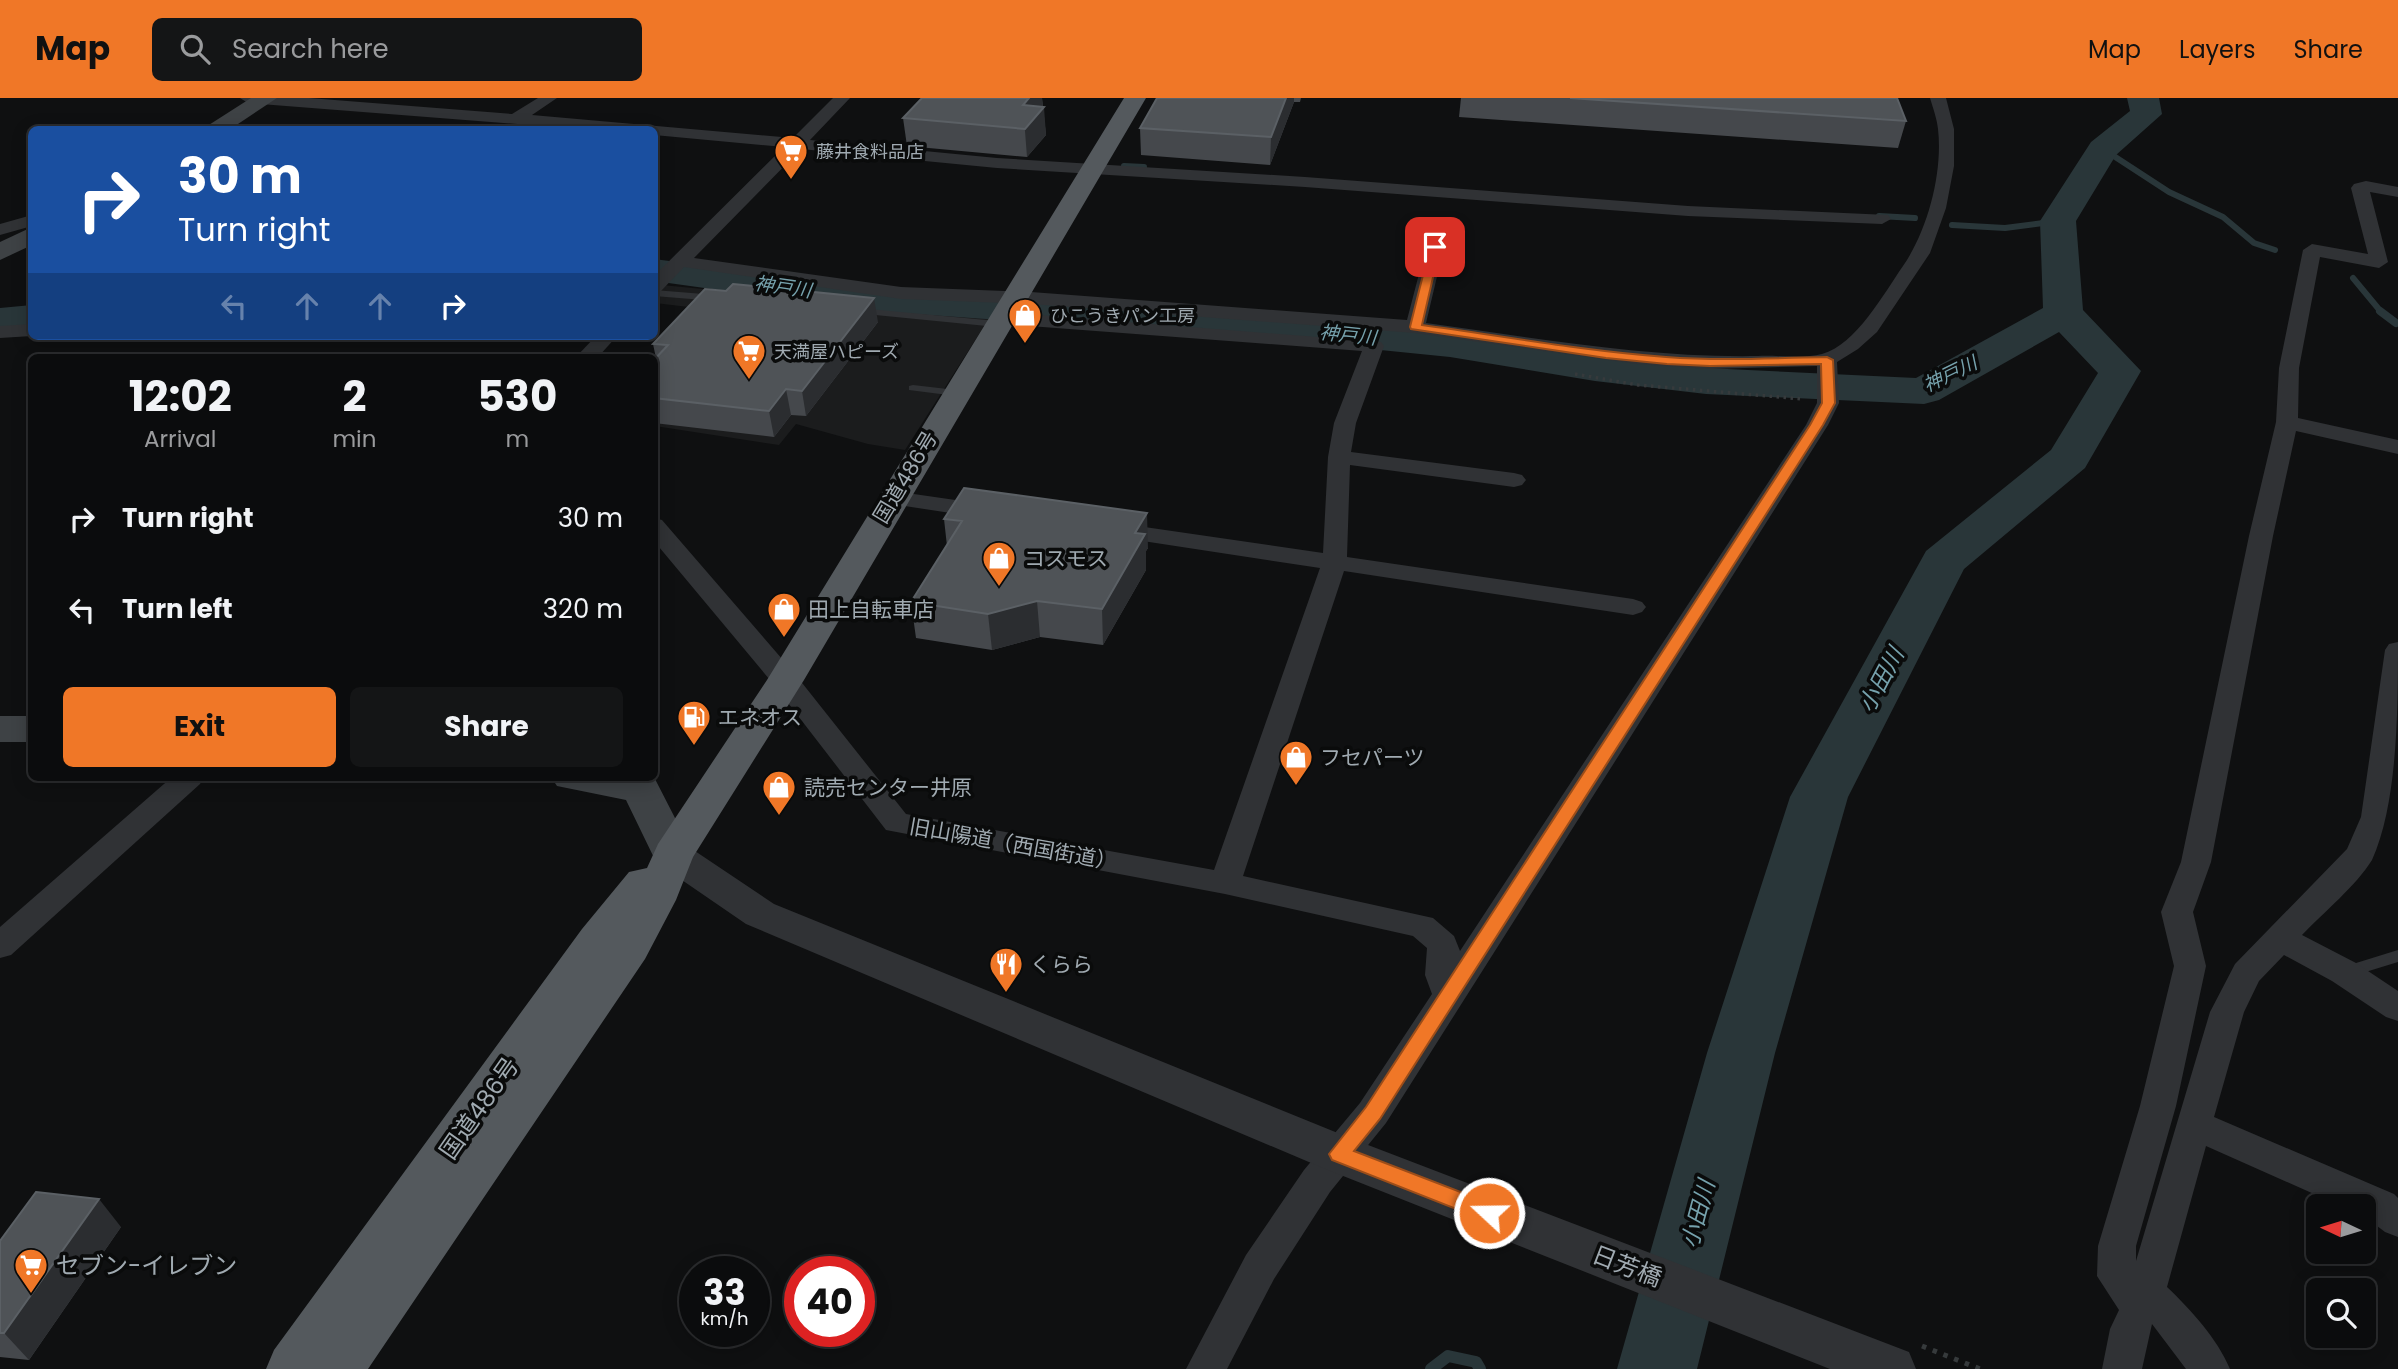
<!DOCTYPE html>
<html lang="en">
<head>
<meta charset="utf-8">
<style>
  body { margin:0; font-family:Poppins,"Noto Sans JP",sans-serif; background:#141516; color:#f1f3f6; height:100vh; display:flex; flex-direction:column; font-size:26px; white-space:nowrap }
  * { box-sizing:border-box; margin:0 }
  p { font-size:23px; color:#9a9b9d }
  .icon { flex:none; width:38px; height:38px; fill:none; stroke:currentColor; stroke-width:2; stroke-linecap:round; stroke-linejoin:round }
  .map { position:relative; flex:1; overflow:hidden }
  .details { position:absolute; left:28px; top:256px; width:630px; height:427px; display:flex; flex-direction:column; background:#0b0c0d; border-radius:10px; box-shadow:0 4px 18px #0003,0 0 0 2px #2b2c2e }
  .details>* { flex:none }
  .top-card { position:absolute; left:28px; top:28px; width:630px; height:214px; border-radius:10px; box-shadow:0 4px 18px #0003,0 0 0 2px #2b2c2e; background:#1a4fa0; color:#fff; overflow:hidden }
  .needle { width:46px; rotate:274deg }
  .controls { position:absolute; left:2306px; top:1096px; display:grid; gap:14px }
  .controls a { display:grid; place-items:center; width:70px; height:70px; border-radius:10px; background:#0b0c0d; box-shadow:0 4px 18px #0003,0 0 0 2px #2b2c2e; font-size:35px }
  .speed { position:absolute; left:679px; top:1158px; display:flex; gap:14px; font-size:35px; font-weight:700; text-align:center }
  .speed>* { display:grid; place-content:center; width:91px; height:91px; border-radius:50%; background:#0b0c0d; box-shadow:0 4px 18px #0003,0 0 0 2px #2b2c2e; line-height:1 }
  .speed small { font-size:18px; font-weight:400 }
  .speed .limit { border:10px solid #d22; background:#fff; color:#111 }
  .pin { position:absolute; display:grid; place-items:center; width:60px; height:60px; color:#fff; margin:-30px; border-radius:14px; box-shadow:0 4px 10px #0006 }
  .me { position:absolute; width:77px; margin:-38px; rotate:291deg; stroke-linejoin:round; filter:drop-shadow(0 0 5px #0008) }
  .turn { display:flex; align-items:center; gap:24px; height:147px; padding:0 35px; font-size:32px }
  .turn .icon { width:91px; height:91px; stroke-width:2.5 }
  .turn b { display:block; font-size:49px; line-height:60px }
  .lanes { display:flex; align-items:center; height:66px; padding:0 35px; background:#0003; justify-content:center; gap:35px; direction:ltr }
  .lanes .off { opacity:.35 }
  .eta { display:flex; justify-content:space-evenly; align-items:center; height:119px; text-align:center }
  .eta b { font-size:42px; font-weight:700; line-height:49px }
  .primary-button { display:flex; gap:14px; margin-top:auto; padding:14px 35px }
  .primary-button a { flex:1; height:80px; border-radius:10px; background:#f07727; color:#111; font-size:28px; font-weight:700; line-height:80px; text-align:center }
  .primary-button a+a { background:#141516; color:#f1f3f6 }
  ul { padding:0; list-style:none }
  li { display:flex; align-items:center; gap:21px; height:91px; padding:0 35px }
  li div { flex:1 }
  li b { display:block; font-size:26px }
  li em { font-style:normal }
  header { display:flex; align-items:center; gap:42px; box-sizing:border-box; height:98px; padding:0 35px; background:#f07727; color:#111 }
  header strong { font-size:33px }
  nav { display:flex; gap:38px; margin-inline-start:auto; font-size:24px }
  .search { width:490px; height:63px; background:#141516; display:flex; align-items:center; gap:18px; box-sizing:border-box; padding:0 24px; border-radius:10px; color:#9a9b9d; font-size:26px }
  .map>svg:first-child { display:block }
</style>
</head>
<body>
<header>
<strong>Map</strong>
<div class="search"><svg class="icon" aria-label="search" viewBox="0 0 24 24"><circle cx="10" cy="10" r="6"/><path d="M15 15l6 6"/></svg>Search here</div>
<nav><a>Map</a><a>Layers</a><a>Share</a></nav>
</header>
<div class="map">
<svg width="2398" height="1271" viewBox="0 0 2398 1271">
  <rect width="100%" height="100%" fill="#0f1011"/>
  <polygon fill="#1b1c1d" points="662,187 990,219 905,352 868,346 796,326 779,347 655,328 655,264 697,210 655,205 655,195"/>
  <g fill="none" stroke-linecap="round" stroke-linejoin="round">
    <g stroke="#293639" stroke-width="6">
      <polyline points="2103,51 2169,94 2223,119 2254,145 2275,152"/>
      <polyline points="1124,68 1144,69"/>
      <polyline points="1879,118 1915,120"/>
      <polyline points="1952,127 2005,130 2058,123"/>
      <polyline points="2353,180 2382,215"/>
    </g>
    <polyline stroke="#293639" stroke-width="8" points="2380,213 2396,225"/>
    <polyline stroke="#293639" stroke-width="12" points="1431,1271 1448,1258 1476,1264 1480,1271"/>
    <g fill="#293639" fill-rule="evenodd">
      <polygon points="2127,0 2159,0 2162,16 2116,57 2076,123 2083,212 2141,273 2085,370 1964,471 1848,699 1775,955 1697,1271 1617,1271 1707,955 1790,699 1926,453 2051,352 2098,275 2059,234 1939,302 1924,306 1706,296 1595,283 1450,259 1271,241 872,213 654,183 654,161 872,189 1271,217 1450,235 1595,257 1706,270 1916,280 2043,210 2040,123 2091,44 2130,13"/>
      <polygon points="32,207 32,231 0,234 0,210"/>
    </g>
    <polyline stroke="#363a3c" stroke-width="3.5" stroke-dasharray="2.5 4.5" stroke-linecap="butt" points="1575,276 1638,287 1803,301"/>
    <polyline stroke="#363a3c" stroke-width="5" stroke-dasharray="4.5 7" stroke-linecap="butt" points="1922,1248 1980,1271"/>
    <g fill="#303235" fill-rule="evenodd">
      <polygon points="654,192 716,197 721,200 716,203 654,198"/>
      <polygon points="858,210 997,223 1002,226 997,229 855,215 853,213"/>
      <polygon points="913,287 956,292 961,295 956,298 909,292 909,288"/>
      <polygon points="2398,852 2398,864 2346,880 2340,878 2338,874 2340,870"/>
    </g>
    <g fill="#303235" fill-rule="evenodd">
      <path d="M240,0h69l203,16 26,-16h19l-25,17 261,23 40,-40h17l-40,42 187,18 308,19 383,29 200,9 3,4 -9,5 -194,-8 -383,-29 -308,-19 -196,-19 -107,109 207,29 130,5 376,28 19,-73 9,-6 9,6 -18,76c110,15 221,35 332,33 20,-1 45,3 64,-2 34,-9 62,-61 81,-88 25,-36 40,-94 35,-137 -1,-10 -5,-21 -8,-31h16l8,31v37l-8,42 -16,45 -53,79 -19,17 -21,13 2,41 -11,22 -442,698 -56,69 -56,87 -47,90h-41l60,-114 58,-85 56,-67 72,-109 -7,-19 2,-27 -14,-12 -188,-42 -339,-64 -111,-144 -121,-145v-23l8,2 133,154 111,140 308,56 106,-302 -210,-32 -8,-2 -4,-5 4,-5 8,-2 213,31 5,-96 6,-34 28,-72 -361,-27 -7,-2 -3,-4 3,-4 7,-2 380,30 3,4 -28,77 -5,29 163,21 8,2 4,5 -4,5 -8,2 -164,-22 -3,92 286,42 9,3 4,5 -4,5 -9,3 -289,-44 -101,305 190,42 21,18 6,15 346,-526 11,-22v-37l-107,3 -73,-5 -222,-31 -384,-29 -130,-5 -217,-32 -23,24 -7,2v-17l130,-129 -130,-12v-5h-61l-345,-27z"/>
      <path d="M2366,83l32,6v10l-28,-5 18,70 -9,6 -59,-11 -21,111 -1,50 100,22v14l-102,-23 -23,105 -62,326 -18,50 13,54 -30,140 -40,140v15l74,-249 25,-48 112,-115 14,-32 24,-167 4,-6 9,-2c0,65 0,161 -26,218 -16,26 -48,52 -70,75l54,28 42,28v30l-12,-4 -54,-36 -48,-26 -25,26 -15,31 -30,105 180,77 4,4v39l-13,-5 -21,-16v-10h-23l-135,-60 -39,141c24,23 50,51 63,82h-44l-34,-45 -10,45h-40l8,-40 9,-19 -22,-34 1,-30 42,-140 34,-140 -13,-54 20,-50 68,-326 27,-114 3,-54 24,-118 9,-6 56,10 -17,-66 3,-4z"/>
      <polygon points="32,117 32,128 0,137 0,126"/>
      <polygon points="32,226 32,238 0,240 0,228"/>
      <polygon points="596,238 617,238 598,259 576,259"/>
      <polygon points="893,393 990,407 998,409 1002,414 998,419 990,421 885,405 881,400 885,395"/>
      <polygon points="172,679 204,679 200,686 11,857 0,860 0,829"/>
    </g>
    <polygon fill="#303235" fill-rule="evenodd" points="673,743 686,747 774,806 1355,1042 1909,1254 1916,1271 1830,1271 1323,1070 746,826 660,767 654,757 660,747"/>
    <g fill="#3e4245" fill-rule="evenodd">
      <polygon points="251,0 277,0 229,32 201,32"/>
      <polygon points="32,129 32,147 0,162 0,144"/>
      <rect x="0" y="618" width="32" height="26"/>
      <polygon points="551,679 647,679 655,681 694,757 688,768 673,772 658,768 626,702 557,688"/>
    </g>
    <polygon fill="#54595d" fill-rule="evenodd" points="1124,0 1146,0 804,582 693,759 676,802 645,861 368,1271 266,1271 274,1252 582,831 629,774 647,770 658,746 767,582"/>
  </g>
  <g fill="#45484c">
    <polygon points="922,0 1042,0 1046,37 1027,59 907,48 903,20"/>
    <polygon points="1157,0 1301,0 1300,4 1294,4 1270,67 1141,57 1140,30"/>
    <polygon points="1461,0 1897,0 1906,23 1898,50 1459,19"/>
    <polygon points="878,224 806,318 791,317 774,339 654,325 654,262 656,260 653,246"/>
    <polygon points="944,421 1148,450 1146,453 1146,472 1103,547 1040,539 992,552 916,540 911,504 947,448"/>
    <polygon points="121,1129 29,1262 0,1259 0,1143"/>
  </g>
  <g fill="#2b2d30">
    <polygon points="1029,0 1042,0 1043,11 1044,9 1046,37 1027,59 1023,7"/>
    <polygon points="1286,0 1294,0 1294,4 1270,67 1271,39"/>
    <polygon points="874,200 878,224 806,318 802,293"/>
    <polygon points="786,291 791,317 774,339 769,313"/>
    <polygon points="1147,415 1148,450 1146,453 1146,472 1103,547 1102,511 1135,435"/>
    <polygon points="1037,503 1040,539 992,552 988,516"/>
    <polygon points="99,1101 121,1129 29,1262 4,1235"/>
  </g>
  <g fill="#4f5357" stroke="#5b6065" stroke-width="2">
    <polygon points="922,0 1029,0 1023,7 1044,9 1025,31 903,20"/>
    <polygon points="1157,0 1286,0 1271,39 1140,30"/>
    <polygon points="1570,0 1897,0 1906,23"/>
    <polygon points="733,186 874,200 802,293 786,291 769,313 654,300 654,262 668,247 653,246 705,191 726,193"/>
    <polygon points="964,390 1147,415 1135,435 1145,436 1102,511 1037,503 988,516 911,504 962,423 944,421"/>
    <polygon points="36,1094 99,1101 4,1235 0,1235 0,1143"/>
  </g>
  <path fill="#f07727" stroke="#9c4d19" stroke-width="2" d="M1435,146l5,3 -18,78c81,11 162,26 244,32 54,4 108,1 161,0l6,3 2,43 -12,22 -443,694 -26,32 143,55 3,7 -3,6 -8,3 -157,-62 -3,-6 37,-47 444,-682 12,-22 -1,-39 -111,2 -43,-2 -61,-6 -195,-29 -1,-2 20,-80z"/>
  <defs>
    <symbol id="supermarket-pin" viewBox="-11 -11 22 30"><path d="M0 17L-7.5 6A9.5 9.5 0 1 1 7.5 6Z" fill="#f07727" stroke="#0a0b0b"/><path d="M-6-5.5h2.5l.6 2H6L4.5 2H-2.5L-4.4-4H-6ZM-1.5 3.2a1.3 1.3 0 1 0 .1 0ZM3 3.2a1.3 1.3 0 1 0 .1 0Z" fill="#fff"/></symbol>
    <symbol id="shop-pin" viewBox="-11 -11 22 30"><path d="M0 17L-7.5 6A9.5 9.5 0 1 1 7.5 6Z" fill="#f07727" stroke="#0a0b0b"/><path d="M-5-2.5h2.3a2.7 3.5 0 0 1 5.4 0H5L5.5 6h-11ZM-1.5-2.5h3a1.5 2.3 0 0 0-3 0Z" fill="#fff"/></symbol>
    <symbol id="fuel-pin" viewBox="-11 -11 22 30"><path d="M0 17L-7.5 6A9.5 9.5 0 1 1 7.5 6Z" fill="#f07727" stroke="#0a0b0b"/><path d="M-5.5-6h7V0h2V4h1.3V-2.5L3-4.5l.8-.8L6-3V5H2.5V1h-1V6h-7ZM-4.2-4.7v3.2H.2V-4.7Z" fill="#fff"/></symbol>
    <symbol id="restaurant-pin" viewBox="-11 -11 22 30"><path d="M0 17L-7.5 6A9.5 9.5 0 1 1 7.5 6Z" fill="#f07727" stroke="#0a0b0b"/><path d="M-5-6h1v4h1v-4h1v4h1v-4h1v5L-1.5 .5V6h-2V.5L-5-1ZM5-6V6H3V1.5H1.5Q1.5-4 5-6Z" fill="#fff"/></symbol>
  </defs>
  <g fill-rule="evenodd">
    <use href="#supermarket-pin" x="772" y="34" width="38" height="52"/>
    <use href="#shop-pin" x="1006" y="198" width="38" height="52"/>
    <use href="#supermarket-pin" x="730" y="234" width="38" height="52"/>
    <use href="#shop-pin" x="980" y="441" width="38" height="52"/>
    <use href="#shop-pin" x="765" y="492" width="38" height="52"/>
    <use href="#fuel-pin" x="675" y="600" width="38" height="52"/>
    <use href="#shop-pin" x="1277" y="640" width="38" height="52"/>
    <use href="#shop-pin" x="760" y="670" width="38" height="52"/>
    <use href="#restaurant-pin" x="987" y="847" width="38" height="52"/>
    <use href="#supermarket-pin" x="12" y="1148" width="38" height="52"/>
  </g>
  <g text-anchor="middle" dominant-baseline="central" stroke-width="7" stroke-linejoin="round" paint-order="stroke">
    <g font-size="18" fill="#a0aab1" stroke="#0a0b0b" text-anchor="start">
      <text x="816" y="53">藤井食料品店</text>
      <text x="1050" y="217">ひこうきパン工房</text>
      <text x="774" y="253">天満屋ハピーズ</text>
    </g>
    <g font-size="19" font-style="italic" fill="#76a2ad" stroke="#0a0b0b">
      <text transform="translate(783 189) rotate(8)">神戸川</text>
      <text transform="translate(1348 237) rotate(6)">神戸川</text>
      <text transform="translate(1950 276) rotate(-26)">神戸川</text>
    </g>
    <g font-size="21" fill="#a0aab1" stroke="#0a0b0b">
      <text transform="translate(905 379) rotate(-59)">国道486号</text>
      <text transform="translate(1013 746) rotate(10)">旧山陽道（西国街道）</text>
    </g>
    <g font-size="21" fill="#a0aab1" stroke="#0a0b0b" text-anchor="start">
      <text x="1024" y="460">コスモス</text>
      <text x="808" y="511">田上自転車店</text>
      <text x="718" y="619">エネオス</text>
      <text x="1320" y="659">フセパーツ</text>
      <text x="804" y="689">読売センター井原</text>
      <text x="1030" y="866">くらら</text>
    </g>
    <g font-size="23" font-style="italic" fill="#76a2ad" stroke="#0a0b0b">
      <text transform="translate(1881 582) rotate(-62)">小田川</text>
      <text transform="translate(1698 1116) rotate(-75)">小田川</text>
    </g>
    <g font-size="24" fill="#a0aab1" stroke="#0a0b0b">
      <text transform="translate(479 1010) rotate(-55)">国道486号</text>
      <text transform="translate(1627 1168) rotate(21)">日芳橋</text>
    </g>
    <g font-size="24" fill="#a0aab1" stroke="#0a0b0b" text-anchor="start">
      <text x="56" y="1167">セブン-イレブン</text>
    </g>
  </g>
</svg>
<div class="controls">
<a><svg class="needle" viewBox="-14 -14 28 28"><path d="M0-13l5 13h-10z" fill="#e53935"/><path d="M0 13l5-13h-10z" fill="#9a9b9d"/></svg></a>
<a><svg class="icon" aria-label="search" viewBox="0 0 24 24"><circle cx="10" cy="10" r="6"/><path d="M15 15l6 6"/></svg></a>
</div>
<div class="speed"><div>33<small>km/h</small></div><div class="limit">40</div></div>
<div class="pin" style="left:1435px;top:149px;background:#d93025"><svg class="icon" aria-label="arrive" viewBox="0 0 24 24"><path d="M6 21V4h12l-3 4 3 4H6"/></svg></div>
<svg class="me" style="left:1489px;top:1115px" viewBox="-20 -20 40 40"><circle r="17" fill="#f07727" stroke="#fff" stroke-width="3"/><path d="M0-11L8 9 0 5-8 9z" fill="#fff"/></svg>
<div class="top-card">
<div class="turn"><svg class="icon" aria-label="right" viewBox="0 0 24 24"><path d="M7 20v-9h11M14 6l5 5-5 5"/></svg><div><b>30 m</b>Turn right</div></div>
<div class="lanes"><svg class="icon off" aria-label="left" viewBox="0 0 24 24"><path d="M17 20v-9H6M10 6l-5 5 5 5"/></svg><svg class="icon off" aria-label="ahead" viewBox="0 0 24 24"><path d="M12 20V5M6 11l6-6 6 6"/></svg><svg class="icon off" aria-label="ahead" viewBox="0 0 24 24"><path d="M12 20V5M6 11l6-6 6 6"/></svg><svg class="icon" aria-label="right" viewBox="0 0 24 24"><path d="M7 20v-9h11M14 6l5 5-5 5"/></svg></div>
</div>
<section class="details">
<div class="eta">
<div><b>12:02</b><p>Arrival</p></div>
<div><b>2</b><p>min</p></div>
<div><b>530</b><p>m</p></div>
</div>
<ul>
<li><svg class="icon" aria-label="right" viewBox="0 0 24 24"><path d="M7 20v-9h11M14 6l5 5-5 5"/></svg><div><b>Turn right</b></div><em>30 m</em></li>
<li><svg class="icon" aria-label="left" viewBox="0 0 24 24"><path d="M17 20v-9H6M10 6l-5 5 5 5"/></svg><div><b>Turn left</b></div><em>320 m</em></li>
</ul>
<div class="primary-button"><a>Exit</a><a>Share</a></div>
</section>
</div>
</body>
</html>
